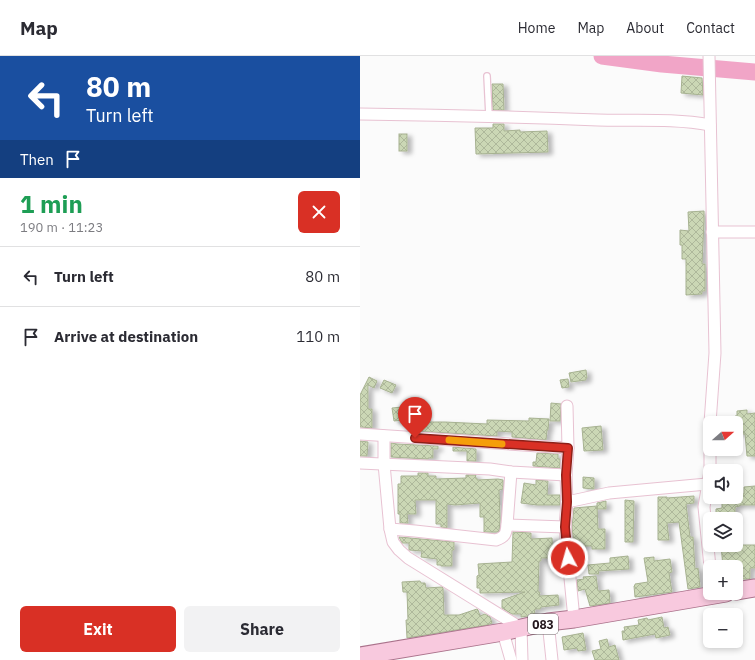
<!DOCTYPE html>
<html lang="en">
<head>
<meta charset="utf-8">
<style>
  body { margin:0; font-family:"IBM Plex Sans",sans-serif; background:#f2f2f3; color:#2b2b33; height:100vh; display:flex; flex-direction:column; font-size:15px; white-space:nowrap }
  * { box-sizing:border-box; margin:0 }
  p { font-size:13px; color:#7c7c81 }
  .icon { flex:none; width:22px; height:22px; fill:none; stroke:currentColor; stroke-width:2; stroke-linecap:round; stroke-linejoin:round }
  .map { position:relative; flex:1; overflow:hidden }
  .side { display:flex; flex-direction:column; background:#fff; width:360px }
  .side>* { flex:none }
  .hud { background:#1a4fa0; color:#fff; overflow:hidden }
  .needle { width:26px; rotate:69deg }
  .buttons { position:absolute; left:343px; top:360px; display:grid; gap:8px }
  .buttons a { display:grid; place-items:center; width:40px; height:40px; border-radius:6px; background:#fff; box-shadow:0 2px 6px #0003; font-size:20px }
  .pin { position:absolute; display:grid; place-items:center; width:34px; height:34px; color:#fff; margin:-41px -17px; border-radius:50% 50% 50% 0; rotate:-45deg; box-shadow:0 0 4px #0007 }
  .pin .icon { rotate:45deg }
  .me { position:absolute; width:44px; margin:-22px; rotate:354deg; stroke-linejoin:round; filter:drop-shadow(0 0 3px #0008) }
  .turn { display:flex; align-items:center; gap:14px; height:84px; padding:0 20px; font-size:18px }
  .turn .icon { width:52px; height:52px; stroke-width:2.5 }
  .turn b { display:block; font-size:28px; line-height:34px }
  .then { display:flex; align-items:center; height:38px; padding:0 20px; background:#0003; gap:8px; font-size:15px }
  .round { display:grid; place-items:center; flex:none; width:42px; height:42px; border-radius:6px; background:#f2f2f3 }
  .overview { display:flex; align-items:center; justify-content:space-between; height:68px; padding:0 20px }
  h1 { font-size:24px; font-weight:700; line-height:30px; color:#1e9e55 }
  .action { display:flex; gap:8px; margin-top:auto; padding:8px 20px }
  .action a { flex:1; height:46px; border-radius:6px; background:#d93025; color:#fff; font-size:16px; font-weight:700; line-height:46px; text-align:center }
  .action a+a { background:#f2f2f3; color:#2b2b33 }
  ul { padding:0; list-style:none }
  li { display:flex; align-items:center; gap:12px; height:60px; padding:0 20px; border-top:1px solid #e1e1e2 }
  li div { flex:1 }
  li b { display:block; font-size:15px }
  li em { font-style:normal }
  header { display:flex; align-items:center; gap:24px; box-sizing:border-box; height:56px; padding:0 20px; background:#fff; border-bottom:1px solid #e1e1e2 }
  header strong { font-size:19px }
  nav { display:flex; gap:22px; margin-inline-start:auto; font-size:14px }
  main { display:flex; flex:1; min-height:0 }
  .map>svg:first-child { display:block }
</style>
</head>
<body>
<header>
<strong>Map</strong>
<nav><a>Home</a><a>Map</a><a>About</a><a>Contact</a></nav>
</header>
<main>
<section class="side">
<div class="hud">
<div class="turn"><svg class="icon" aria-label="left" viewBox="0 0 24 24"><path d="M17 20v-9H6M10 6l-5 5 5 5"/></svg><div><b>80 m</b>Turn left</div></div>
<div class="then">Then<svg class="icon" aria-label="arrive" viewBox="0 0 24 24"><path d="M6 21V4h12l-3 4 3 4H6"/></svg></div>
</div>
<div class="overview"><div><h1>1 min</h1><p>190 m · 11:23</p></div><a class="round" style="background:#d93025;color:#fff"><svg class="icon" aria-label="close" viewBox="0 0 24 24"><path d="M6 6l12 12M18 6L6 18"/></svg></a></div>
<ul>
<li><svg class="icon" aria-label="left" viewBox="0 0 24 24"><path d="M17 20v-9H6M10 6l-5 5 5 5"/></svg><div><b>Turn left</b></div><em>80 m</em></li>
<li><svg class="icon" aria-label="arrive" viewBox="0 0 24 24"><path d="M6 21V4h12l-3 4 3 4H6"/></svg><div><b>Arrive at destination</b></div><em>110 m</em></li>
</ul>
<div class="action"><a>Exit</a><a>Share</a></div>
</section>
<div class="map">
<svg width="395" height="604" viewBox="0 0 395 604">
  <defs>
    <pattern id="building-cross-hatch" width="8" height="8" patternUnits="userSpaceOnUse"><rect width="8" height="8" fill="#cbd7b5"/><path d="M0 0l8 8M0 8l8-8" fill="none" stroke="#aeb89b"/></pattern>
    <filter id="shadow"><feDropShadow dx="4.5" dy="2.5" stdDeviation="2" flood-color="#0004"/></filter>
  </defs>
  <rect width="100%" height="100%" fill="#fbfbfb"/>
  <g fill="none" stroke-linecap="round" stroke-linejoin="round">
    <polyline stroke="#f1a5c7" stroke-width="17" points="242,0 302,8 395,16"/>
  </g>
  <g fill="url(#building-cross-hatch)" stroke="#a7b291" filter="url(#shadow)">
    <polygon points="322,20 342,22 343,39 321,37"/>
    <polygon points="132,28 143,28 144,54 133,54"/>
    <polygon points="133,68 144,68 144,75 160,74 160,76 187,75 188,96 116,98 115,72 133,72"/>
    <rect x="39" y="78" width="8" height="17"/>
    <polygon points="344,155 344,165 342,208 345,208 345,235 342,235 342,238 326,239 326,203 322,203 322,189 320,189 320,174 329,175 328,156"/>
    <polygon points="226,314 227,322 226,322 226,324 211,326 209,317"/>
    <polygon points="9,321 17,325 14,332 8,329 8,353 12,353 12,372 0,371 0,339"/>
    <polygon points="208,323 209,331 202,332 200,324"/>
    <polygon points="24,324 36,329 32,337 20,332"/>
    <polygon points="191,347 201,348 200,365 190,365"/>
    <polygon points="52,350 54,361 54,358 65,358 65,366 85,366 127,368 127,364 169,365 169,362 189,363 188,374 187,374 186,384 152,381 152,376 137,375 137,380 54,375 54,363 34,365 32,352 42,351 42,352"/>
    <polygon points="387,354 387,358 395,357 395,400 387,400 385,378 378,378 378,368 376,369 375,360 377,360 377,355"/>
    <polygon points="241,370 243,394 224,395 222,372"/>
    <polygon points="0,385 8,386 7,400 0,400"/>
    <polygon points="31,387 37,388 78,390 78,393 73,393 73,402 68,402 68,403 31,401"/>
    <polygon points="93,391 116,393 116,405 107,405 107,395 93,395"/>
    <polygon points="177,397 198,398 198,403 200,403 200,412 173,410 173,406 176,406"/>
    <polygon points="58,417 68,417 68,420 76,420 76,423 106,422 106,419 116,419 115,422 117,422 117,424 138,423 143,424 143,433 139,434 140,463 139,475 137,476 124,476 124,461 120,461 120,447 95,449 87,448 87,472 81,471 81,468 76,468 76,444 55,444 56,458 47,458 48,467 40,467 40,458 38,458 38,428 41,428 41,420 58,420"/>
    <polygon points="223,421 234,422 234,433 223,432"/>
    <polygon points="176,424 188,425 187,439 200,439 200,449 177,449 161,447 164,427 176,429"/>
    <polygon points="395,430 395,449 380,449 380,450 375,451 375,463 356,463 356,453 362,452 362,441 376,441 376,438 384,438 384,431"/>
    <polygon points="334,440 334,447 326,448 330,481 333,481 335,513 338,512 340,531 328,533 319,466 307,467 309,484 298,484 298,441 307,441 307,442"/>
    <polygon points="265,444 274,445 273,486 265,486"/>
    <polygon points="246,445 246,453 237,453 237,447"/>
    <polygon points="237,450 238,473 245,473 245,493 232,493 232,490 214,490 212,471 214,452"/>
    <polygon points="153,476 171,477 171,483 192,482 193,502 181,502 181,505 179,505 178,536 180,536 179,540 198,539 199,549 181,551 180,553 175,553 174,559 161,561 161,558 152,558 142,552 142,544 165,536 120,537 120,532 117,532 117,520 119,519 118,508 152,506"/>
    <polygon points="39,481 94,486 94,494 92,494 92,510 81,510 81,509 77,509 77,503 61,501 62,495 49,494 49,487 42,487"/>
    <polygon points="361,489 395,489 395,512 390,512 390,523 380,523 380,517 376,518 376,511 363,511"/>
    <polygon points="268,500 269,513 238,515 239,518 229,518 228,509 250,507 250,502"/>
    <polygon points="294,501 294,505 310,503 312,516 309,517 312,536 275,541 274,530 275,529 275,528 288,526 284,502"/>
    <polygon points="236,520 238,535 249,534 250,547 230,550 225,533 218,535 217,524 224,523 223,521"/>
    <polygon points="60,525 61,527 65,527 66,532 82,531 83,532 84,559 99,559 117,553 118,554 120,560 125,558 130,561 132,567 127,569 47,582 46,564 48,564 47,536 43,536 42,526"/>
    <polygon points="302,561 304,572 308,571 310,579 296,582 295,578 263,584 262,575 265,575 264,571 279,569 278,564 287,562 288,564"/>
    <polygon points="223,577 226,594 218,595 217,592 204,594 202,581"/>
    <polygon points="247,583 249,591 255,589 259,604 235,604 232,595 241,593 239,585"/>
  </g>
  <g fill="none" stroke-linecap="round" stroke-linejoin="round">
    <defs>
      <polyline id="service" points="127,20 129,60"/>
      <g id="minor">
        <polyline points="349,0 355,297 350,367"/>
        <path d="M0,58c79,1 158,3 238,6 36,1 77,-2 112,5"/>
        <polyline points="352,176 395,176"/>
        <polyline points="207,350 208,392 206,419 207,446 205,471 214,563"/>
        <polyline points="0,378 208,392"/>
        <polyline points="24,380 24,408 30,473 33,486 39,494 48,502 161,572 162,604"/>
        <polyline points="350,388 350,415 344,451 350,511"/>
        <polyline points="0,407 130,413 151,416 206,419"/>
        <polyline points="207,446 249,437 347,428"/>
        <polyline points="147,469 205,471"/>
        <path d="M30,473l25,2 81,9c9,-3 10,-6 11,-15l4,-53"/>
        <polyline points="188,566 192,604"/>
        <polyline points="143,576 151,604"/>
      </g>
      <g id="primary">
        <polyline points="376,535 395,532"/>
        <polyline points="0,600 143,576 188,566 214,563 366,537"/>
      </g>
    </defs>
    <use href="#service" stroke="#e8c2d2" stroke-width="8"/>
    <use href="#minor" stroke="#e8c2d2" stroke-width="13"/>
    <use href="#primary" stroke="#ab738c" stroke-width="19"/>
    <use href="#service" stroke="#fff" stroke-width="5.5"/>
    <use href="#minor" stroke="#fff" stroke-width="11"/>
    <use href="#primary" stroke="#f8c9de" stroke-width="17"/>
  </g>
  <g fill="none" stroke-linecap="round" stroke-linejoin="round">
    <defs>
      <polyline id="route" points="55,382 208,392 206,419 207,446 205,471 208,502"/>
    </defs>
    <use href="#route" stroke="#8d1f18" stroke-width="10"/>
    <use href="#route" stroke="#d93025" stroke-width="7"/>
    <polyline stroke="#f59e0b" stroke-width="7" points="89,384 142,388"/>
  </g>
  <g text-anchor="middle" dominant-baseline="central" stroke-width="3" stroke-linejoin="round" paint-order="stroke">
    <rect fill="#fff" stroke="#665d61" stroke-width="1" x="168" y="558" width="30" height="20" rx="3"/>
    <g font-size="12" font-weight="bold" fill="#24171d">
      <text x="183" y="568">083</text>
    </g>
  </g>
</svg>
<div class="buttons">
<a><svg class="needle" viewBox="-14 -14 28 28"><path d="M0-13l5 13h-10z" fill="#e53935"/><path d="M0 13l5-13h-10z" fill="#7c7c81"/></svg></a>
<a><svg class="icon" aria-label="sound" viewBox="0 0 24 24"><path d="M4 9h4l5-4v14l-5-4H4zM17 9q2 3 0 6"/></svg></a>
<a><svg class="icon" aria-label="layers" viewBox="0 0 24 24"><path d="M12 4l9 5-9 5-9-5zM3 14l9 5 9-5"/></svg></a>
<a>+</a>
<a>−</a>
</div>
<div class="pin" style="left:55px;top:382px;background:#d93025"><svg class="icon" aria-label="arrive" viewBox="0 0 24 24"><path d="M6 21V4h12l-3 4 3 4H6"/></svg></div>
<svg class="me" style="left:208px;top:502px" viewBox="-20 -20 40 40"><circle r="17" fill="#d93025" stroke="#fff" stroke-width="3"/><path d="M0-11L8 9 0 5-8 9z" fill="#fff"/></svg>
</div>
</main>
</body>
</html>
